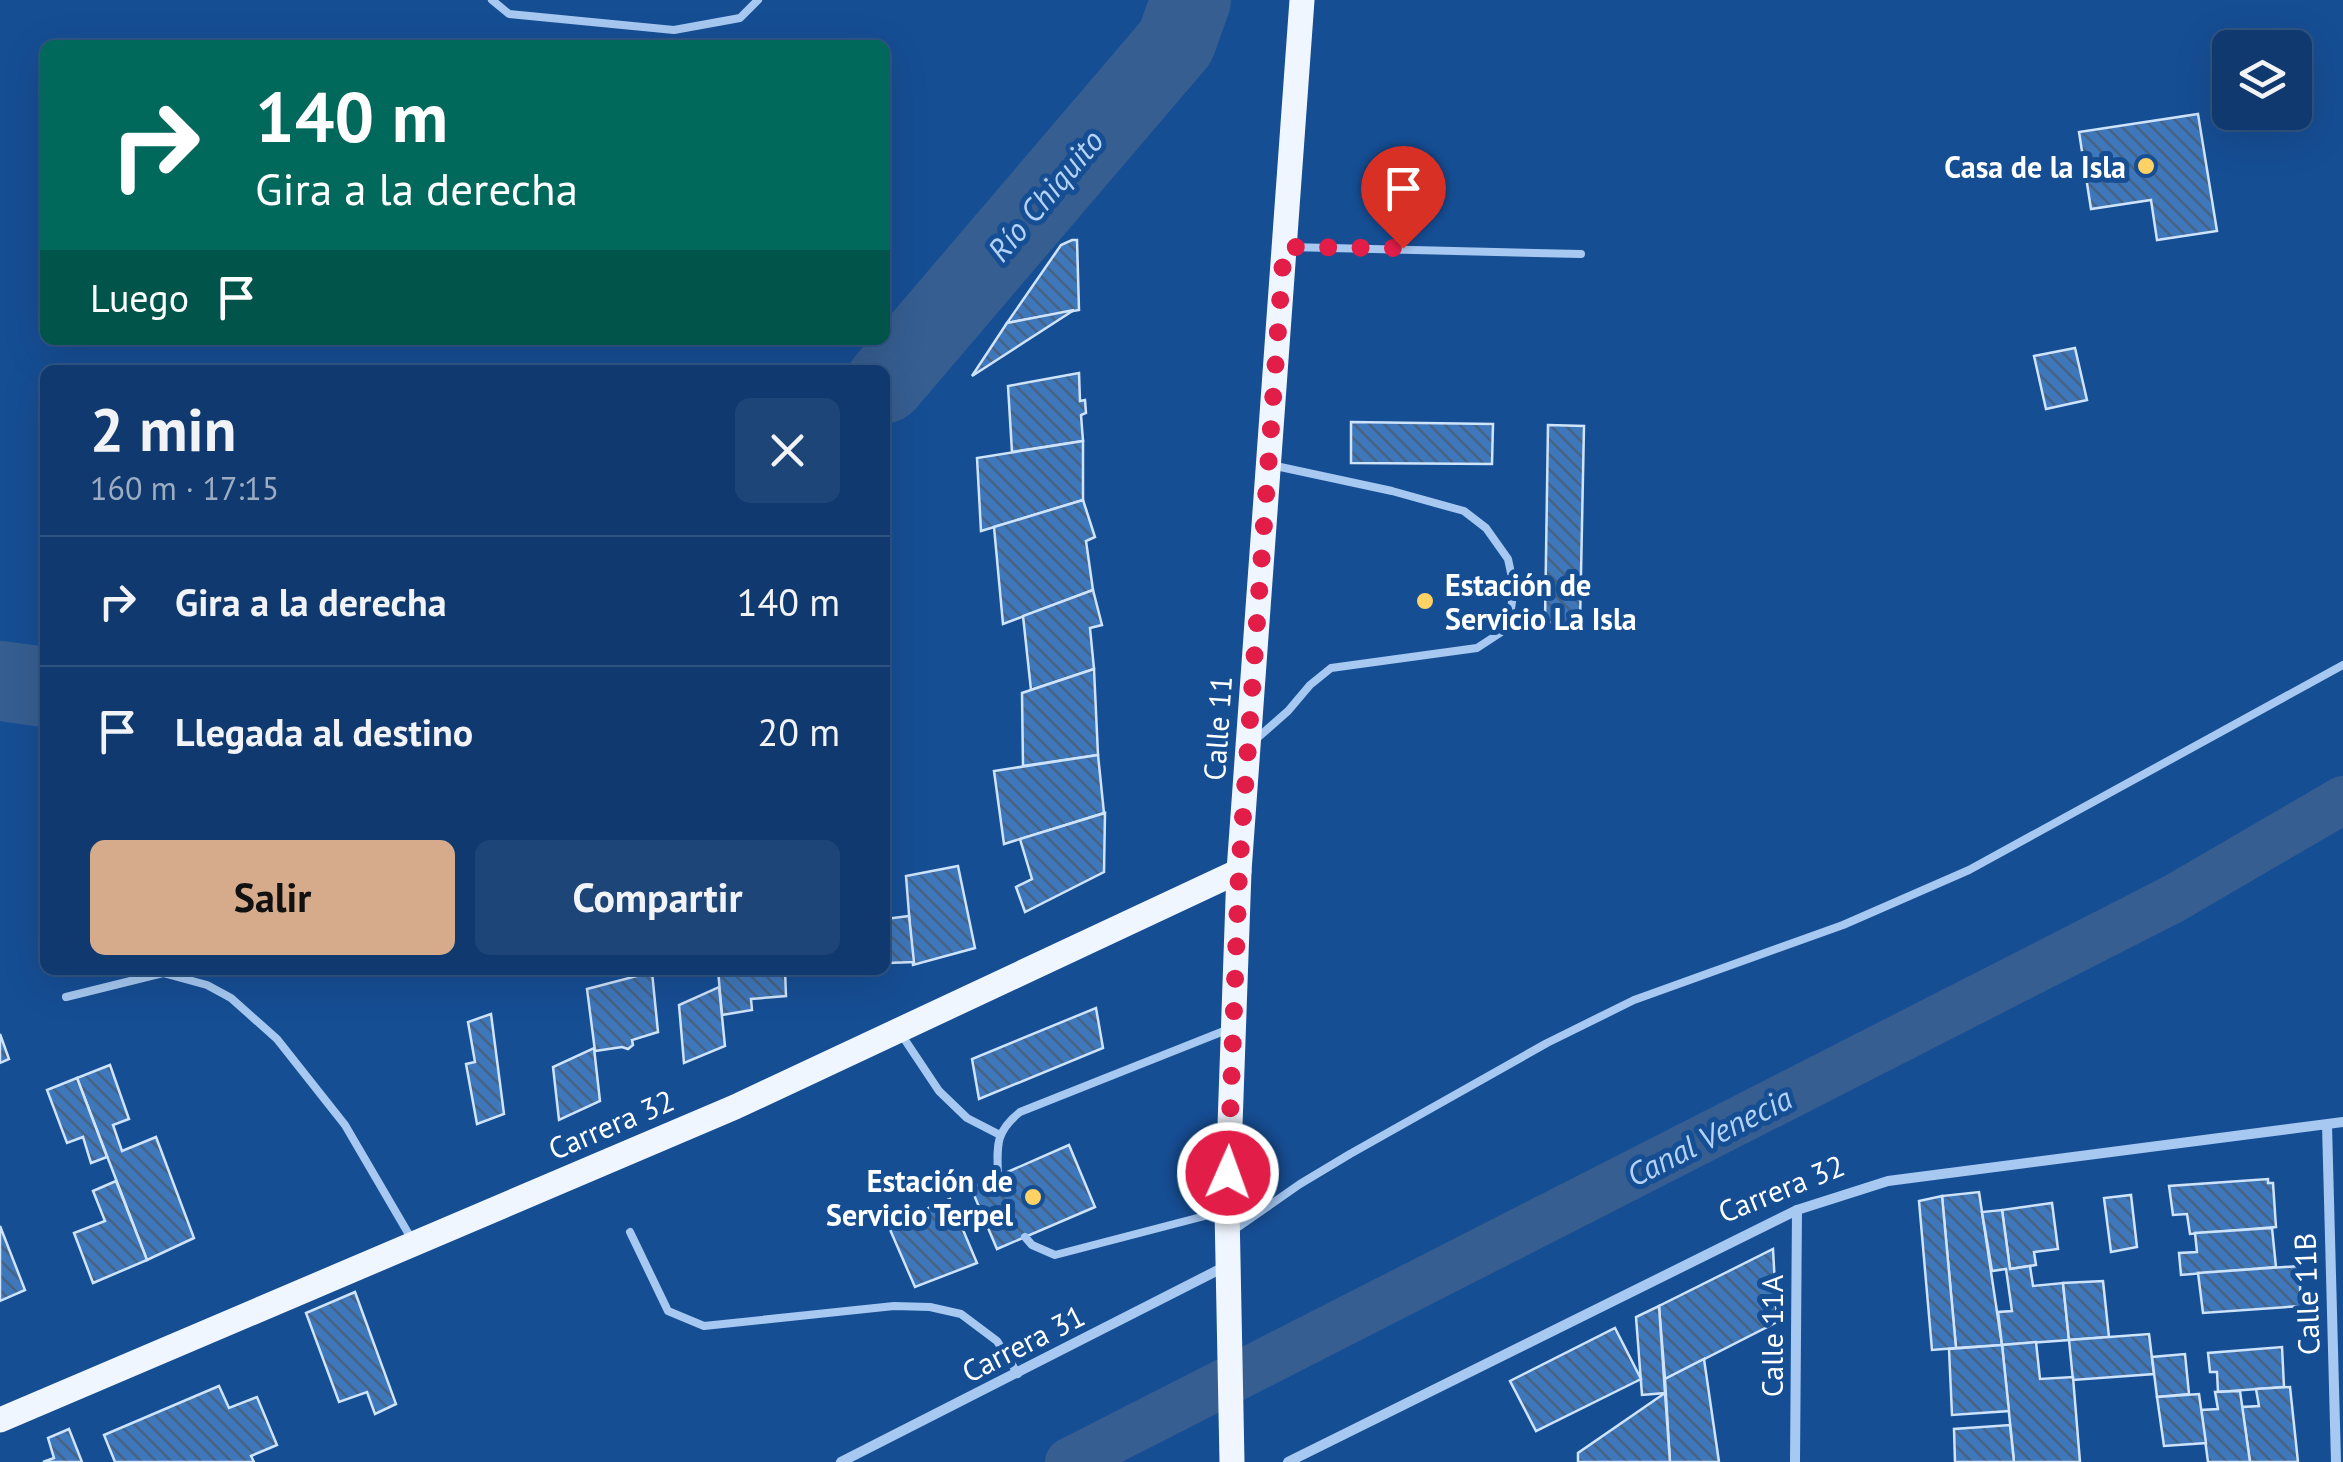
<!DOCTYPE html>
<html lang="es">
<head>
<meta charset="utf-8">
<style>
  body { margin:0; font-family:"PT Sans",sans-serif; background:#1e4577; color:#f1f3f6; height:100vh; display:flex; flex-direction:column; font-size:38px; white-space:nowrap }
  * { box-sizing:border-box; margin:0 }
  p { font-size:32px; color:#9cadc3 }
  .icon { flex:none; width:55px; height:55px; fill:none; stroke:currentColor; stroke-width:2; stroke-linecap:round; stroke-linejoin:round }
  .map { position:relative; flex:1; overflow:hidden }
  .details { position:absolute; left:40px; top:365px; width:850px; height:610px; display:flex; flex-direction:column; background:#103a6f; border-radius:15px; box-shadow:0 10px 40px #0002,0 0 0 2px #305482 }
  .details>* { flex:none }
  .banner { position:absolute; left:40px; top:40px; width:850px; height:305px; border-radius:15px; box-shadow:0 10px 40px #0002,0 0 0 2px #305482; background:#00695c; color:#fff; overflow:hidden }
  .tools { position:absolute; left:2212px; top:30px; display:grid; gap:20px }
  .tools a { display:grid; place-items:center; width:100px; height:100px; border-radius:15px; background:#103a6f; box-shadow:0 10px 40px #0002,0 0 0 2px #305482; font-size:50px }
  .pin { position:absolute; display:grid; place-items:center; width:85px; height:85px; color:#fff; margin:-102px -42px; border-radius:50% 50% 50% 0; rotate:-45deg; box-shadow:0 0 10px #0007 }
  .pin .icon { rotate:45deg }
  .me { position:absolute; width:110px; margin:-55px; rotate:2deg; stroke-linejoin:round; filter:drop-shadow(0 0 8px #0008) }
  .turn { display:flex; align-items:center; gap:35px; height:210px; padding:0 50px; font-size:45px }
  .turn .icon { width:130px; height:130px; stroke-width:2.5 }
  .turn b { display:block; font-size:70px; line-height:85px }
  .then { display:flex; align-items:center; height:95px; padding:0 50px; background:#0003; gap:20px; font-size:38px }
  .round { display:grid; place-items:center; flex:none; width:105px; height:105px; border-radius:15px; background:#1e4577 }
  .summary { display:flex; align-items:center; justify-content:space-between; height:170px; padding:0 50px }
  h1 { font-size:60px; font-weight:600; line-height:75px }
  .action { display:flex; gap:20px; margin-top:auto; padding:20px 50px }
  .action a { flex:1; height:115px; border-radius:15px; background:#d6ab8b; color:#111; font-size:40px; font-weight:600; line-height:115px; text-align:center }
  .action a+a { background:#1e4577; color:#f1f3f6 }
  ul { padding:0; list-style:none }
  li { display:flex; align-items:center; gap:30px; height:130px; padding:0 50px; border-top:2px solid #305482 }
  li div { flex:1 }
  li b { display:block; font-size:38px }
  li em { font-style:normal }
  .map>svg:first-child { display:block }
</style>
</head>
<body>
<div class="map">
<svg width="2343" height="1462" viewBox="0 0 2343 1462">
  <defs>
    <pattern id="building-back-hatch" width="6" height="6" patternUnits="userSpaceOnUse" patternTransform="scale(2.5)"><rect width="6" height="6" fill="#3f77bb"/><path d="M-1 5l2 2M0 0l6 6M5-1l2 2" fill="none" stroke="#466284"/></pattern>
  </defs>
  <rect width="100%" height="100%" fill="#164e94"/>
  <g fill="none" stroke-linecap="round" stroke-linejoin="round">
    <polyline stroke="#365e91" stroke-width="48" points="1069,1462 2173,899 2343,800"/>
    <g stroke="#365e91" stroke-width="80">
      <polyline points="885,383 1176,42 1191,0"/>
      <polyline points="0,681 45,687"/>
    </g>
  </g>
  <g fill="url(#building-back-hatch)" stroke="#cee3fc" stroke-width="2.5">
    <polygon points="2198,114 2217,231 2157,240 2151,200 2091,209 2079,132"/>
    <polygon points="1072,240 1077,240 1079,310 1007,323 1061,245"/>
    <polygon points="1074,310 986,367 972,376 1007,323"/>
    <polygon points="2075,348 2087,400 2046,409 2034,356"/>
    <polygon points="1079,373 1080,401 1085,400 1086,413 1081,415 1083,441 1012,452 1008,386"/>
    <polygon points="1351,422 1493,424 1492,464 1351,463"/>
    <polygon points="1548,425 1584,426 1580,623 1545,622"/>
    <polygon points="1083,441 1083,500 981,531 977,458"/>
    <polygon points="1083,500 1095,537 1086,541 1093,590 1003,624 994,527"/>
    <polygon points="1093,590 1102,625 1090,628 1094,669 1031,690 1023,616"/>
    <polygon points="1094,669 1098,755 1023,766 1022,693"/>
    <polygon points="1098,755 1104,813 1004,844 994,771"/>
    <polygon points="1105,813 1104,872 1025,912 1016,887 1032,879 1020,839"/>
    <polygon points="958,866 975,948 913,965 906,876"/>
    <polygon points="909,916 914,962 888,963 887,969 885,969 885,919"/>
    <polygon points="718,970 785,970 786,996 751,999 752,1010 722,1015"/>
    <polygon points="652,972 658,1032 632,1040 633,1045 628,1049 622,1047 595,1051 587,989"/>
    <polygon points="719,987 725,1046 684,1063 679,1005"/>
    <polygon points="1096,1008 1103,1048 979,1099 972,1059"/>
    <polygon points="491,1014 504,1114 477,1124 466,1064 475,1062 468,1022"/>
    <polygon points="0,1034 9,1059 0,1063"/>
    <polygon points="594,1048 600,1101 559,1120 553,1067"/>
    <polygon points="110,1065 129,1119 113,1125 122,1151 156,1137 194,1238 147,1260 77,1078"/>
    <polygon points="77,1078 107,1157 91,1163 83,1137 67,1143 47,1090"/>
    <polygon points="1069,1145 1095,1207 997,1249 971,1188"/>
    <polygon points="2268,1179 2268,1183 2273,1183 2276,1227 2190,1234 2187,1214 2173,1215 2169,1186"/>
    <polygon points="116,1181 147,1260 93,1283 74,1233 105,1221 93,1191"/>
    <polygon points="1979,1192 2002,1345 1956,1348 1942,1196"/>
    <polygon points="2131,1195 2137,1247 2111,1252 2104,1198"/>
    <polygon points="1942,1196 1956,1348 1932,1350 1919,1201"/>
    <polygon points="950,1199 977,1263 915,1287 888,1225"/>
    <polygon points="2052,1203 2058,1249 2034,1252 2036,1265 2010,1269 2002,1210"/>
    <polygon points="2002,1210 2010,1269 2030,1266 2033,1286 2063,1283 2069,1340 2002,1345 1998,1312 2012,1311 2006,1269 1992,1271 1982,1212"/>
    <polygon points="0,1226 25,1290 0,1301"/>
    <polygon points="2272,1228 2276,1267 2181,1275 2179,1253 2197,1252 2195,1233"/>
    <polygon points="1773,1249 1777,1322 1665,1379 1659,1306"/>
    <polygon points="2299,1266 2301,1306 2203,1313 2198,1273"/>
    <polygon points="2103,1281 2109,1337 2069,1340 2063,1283"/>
    <polygon points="355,1292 396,1404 375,1414 367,1392 339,1402 306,1313"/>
    <polygon points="1659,1306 1665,1393 1642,1395 1636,1317"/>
    <polygon points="1615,1328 1641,1379 1536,1431 1510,1381"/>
    <polygon points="2149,1334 2154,1374 2073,1380 2069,1340"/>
    <polygon points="2036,1342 2040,1379 2073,1377 2080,1462 2014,1462 2002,1345"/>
    <polygon points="2002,1345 2009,1411 1952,1415 1949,1349"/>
    <polygon points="2282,1347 2284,1387 2218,1392 2217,1372 2210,1372 2208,1353"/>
    <polygon points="2185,1354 2189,1394 2157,1397 2152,1357"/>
    <polygon points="1704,1359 1719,1462 1670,1462 1665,1379"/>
    <polygon points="219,1386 229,1408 257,1397 277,1445 251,1456 254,1462 115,1462 104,1435"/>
    <polygon points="2290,1387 2298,1462 2250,1462 2242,1407 2259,1406 2256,1389"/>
    <polygon points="2240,1391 2250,1462 2208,1462 2201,1410 2218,1409 2215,1392"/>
    <polygon points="1665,1393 1670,1462 1578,1462 1578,1453"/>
    <polygon points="2199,1394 2206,1443 2164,1446 2157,1397"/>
    <polygon points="2010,1425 2014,1462 1955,1462 1954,1429"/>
    <polygon points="69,1429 82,1462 43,1462 54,1458 48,1438"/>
  </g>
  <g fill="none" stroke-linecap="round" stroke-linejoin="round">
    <g stroke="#a6c8f1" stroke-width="8">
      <polyline points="492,0 509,14 674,30 740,18 758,0"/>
      <polyline points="1289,247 1581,254"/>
      <polyline points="1255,740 1288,711 1310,685 1331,668 1477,648 1500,633 1511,609 1514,587 1508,559 1486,528 1464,511 1392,491 1271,465"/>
      <polyline points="66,997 163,973 207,985 231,998 277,1039 345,1125 411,1238"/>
      <polyline points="901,1034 939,1091 967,1118 1000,1135"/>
      <path d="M998,1176c-1,-31 -3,-44 22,-64l209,-83"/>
      <polyline points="1234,1230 1300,1184 1350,1154 1547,1043 1634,1000 1843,925 1969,870 2343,665"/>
      <polyline points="630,1232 668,1311 704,1326 894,1306 930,1307 961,1314 997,1341 1018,1374"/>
      <polyline points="1025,1237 1032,1245 1055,1255 1224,1211"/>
    </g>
    <g stroke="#a6c8f1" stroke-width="10">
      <polyline points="2327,1125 2336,1462"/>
      <polyline points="841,1462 1226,1266"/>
      <polyline points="1288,1462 1797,1210 1888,1181 2343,1122"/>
      <polyline points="1795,1462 1797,1210"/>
    </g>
    <g stroke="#f0f6ff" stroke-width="25">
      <polyline points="0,1420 735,1107 1239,871"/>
      <polyline points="1232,1462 1227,1210 1239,871 1302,0"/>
    </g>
  </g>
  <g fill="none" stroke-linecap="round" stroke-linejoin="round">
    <polyline stroke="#e11d48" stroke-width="18" stroke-dasharray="0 32.4" points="1228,1173 1239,872 1284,247 1403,248"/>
  </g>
  <g fill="#ffd266" stroke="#164e94" stroke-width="4">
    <circle cx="2146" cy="166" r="10"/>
    <circle cx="1425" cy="601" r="10"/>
    <circle cx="1033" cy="1197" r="10"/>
  </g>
  <g text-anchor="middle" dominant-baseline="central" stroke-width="10" stroke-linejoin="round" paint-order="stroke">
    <g font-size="30" font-weight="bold" fill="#fff" stroke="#164e94" text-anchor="end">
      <text x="2126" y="166">Casa de la Isla</text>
      <text x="1445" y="584" text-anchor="start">Estación de<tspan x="1445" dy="34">Servicio La Isla</tspan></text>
      <text x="1013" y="1180">Estación de<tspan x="1013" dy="34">Servicio Terpel</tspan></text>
    </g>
    <g font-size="30" fill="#fff" stroke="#164e94">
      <text transform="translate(1217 728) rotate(-86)">Calle 11</text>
      <text transform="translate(611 1124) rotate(-23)">Carrera 32</text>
      <text transform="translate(1781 1188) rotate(-22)">Carrera 32</text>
      <text transform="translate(2306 1294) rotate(-92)">Calle 11B</text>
      <text transform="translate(1771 1336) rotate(-90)">Calle 11A</text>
      <text transform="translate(1023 1343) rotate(-27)">Carrera 31</text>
    </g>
    <g font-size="32" font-style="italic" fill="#b3d2f8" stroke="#164e94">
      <text transform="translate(1045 195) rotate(-50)">Río Chiquito</text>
      <text transform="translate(1709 1136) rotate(-27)">Canal Venecia</text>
    </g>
  </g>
</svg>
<div class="tools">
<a><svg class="icon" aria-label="layers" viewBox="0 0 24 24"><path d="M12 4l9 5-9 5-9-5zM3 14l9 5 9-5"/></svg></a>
</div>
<div class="pin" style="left:1403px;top:248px;background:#d93025"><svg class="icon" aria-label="arrive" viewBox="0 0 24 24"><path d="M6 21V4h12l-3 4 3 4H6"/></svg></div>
<svg class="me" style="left:1228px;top:1173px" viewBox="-20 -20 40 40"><circle r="17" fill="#e11d48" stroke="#fff" stroke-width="3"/><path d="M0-11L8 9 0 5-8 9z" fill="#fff"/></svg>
<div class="banner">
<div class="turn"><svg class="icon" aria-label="right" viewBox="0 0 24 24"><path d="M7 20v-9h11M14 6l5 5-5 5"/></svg><div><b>140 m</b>Gira a la derecha</div></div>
<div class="then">Luego<svg class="icon" aria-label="arrive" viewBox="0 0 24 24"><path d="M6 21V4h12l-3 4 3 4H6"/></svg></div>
</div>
<section class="details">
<div class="summary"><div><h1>2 min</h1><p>160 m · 17:15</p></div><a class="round"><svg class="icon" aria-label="close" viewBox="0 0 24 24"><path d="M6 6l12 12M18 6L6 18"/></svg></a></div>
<ul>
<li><svg class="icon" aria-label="right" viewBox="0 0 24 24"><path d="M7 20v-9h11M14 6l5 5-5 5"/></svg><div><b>Gira a la derecha</b></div><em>140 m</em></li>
<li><svg class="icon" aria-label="arrive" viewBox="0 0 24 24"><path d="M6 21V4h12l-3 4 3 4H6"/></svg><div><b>Llegada al destino</b></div><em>20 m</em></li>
</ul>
<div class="action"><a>Salir</a><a>Compartir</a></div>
</section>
</div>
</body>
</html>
